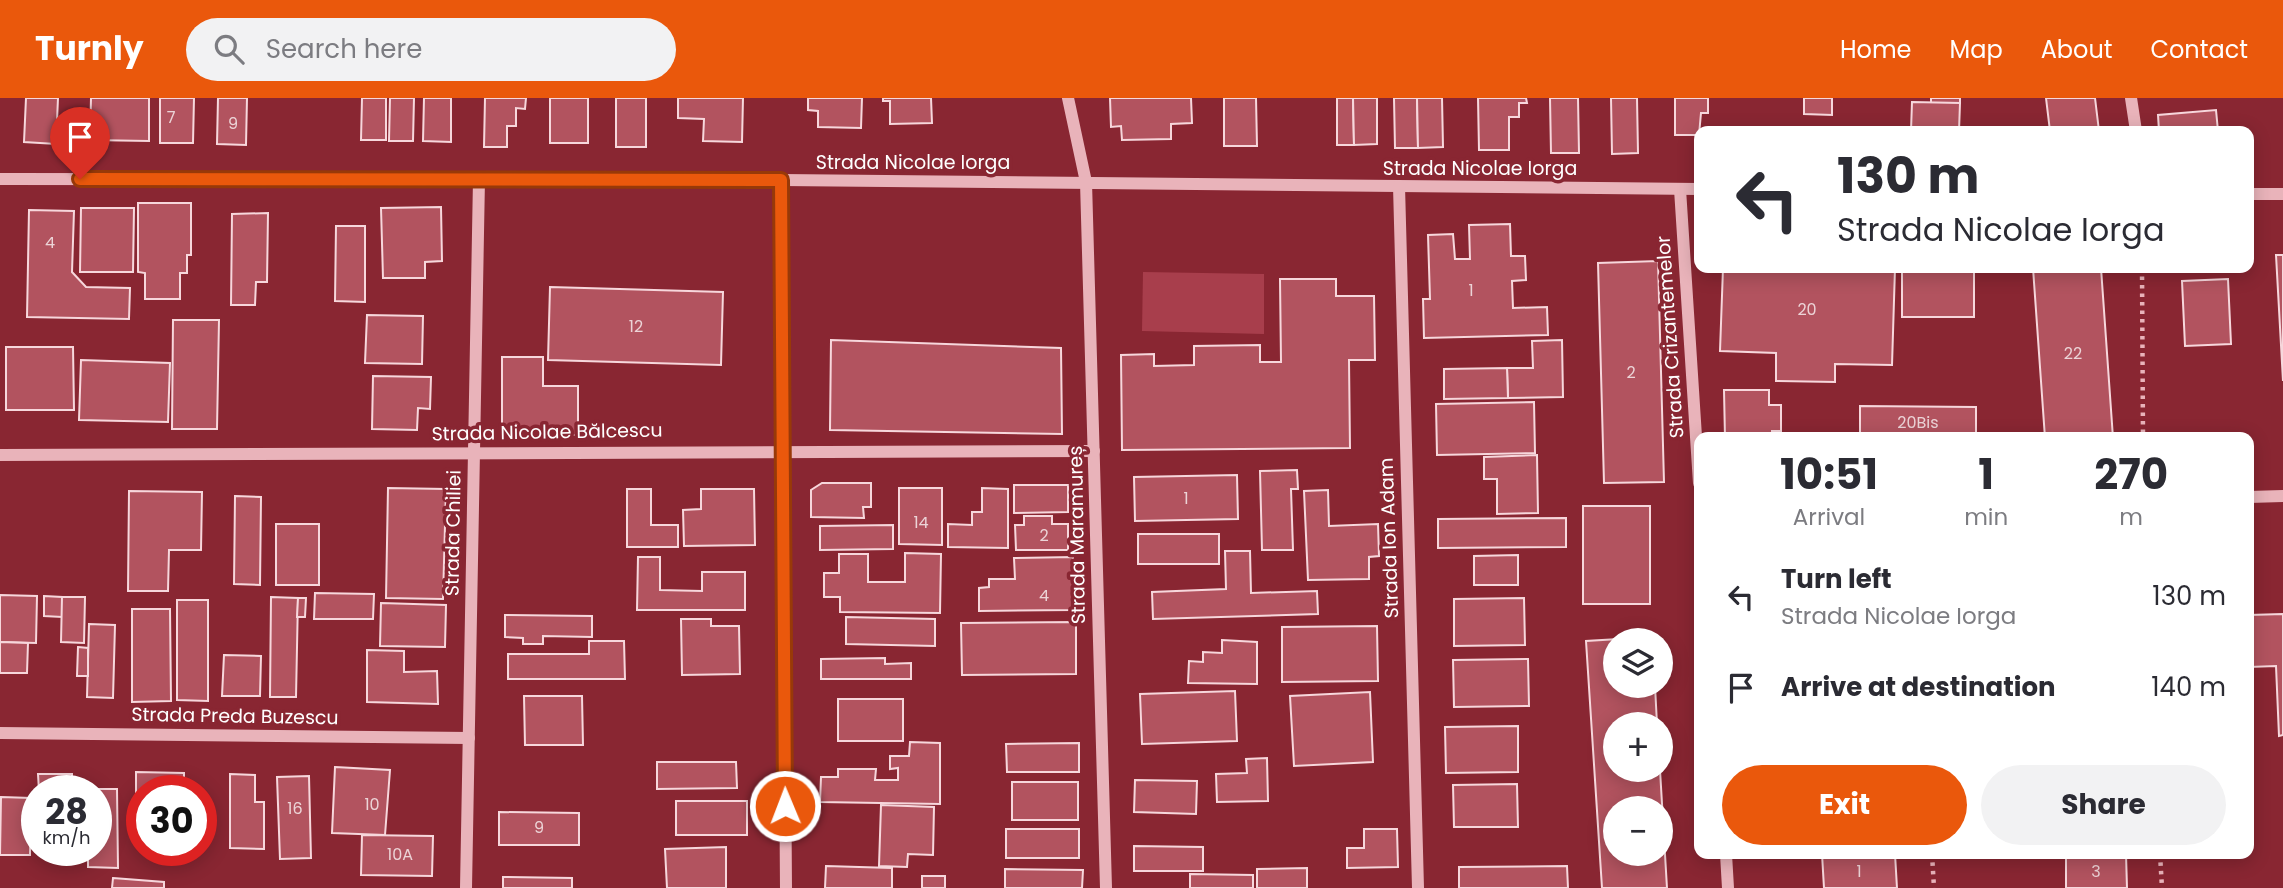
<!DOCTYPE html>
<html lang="en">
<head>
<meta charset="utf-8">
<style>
  body { margin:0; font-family:Poppins,sans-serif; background:#f2f2f3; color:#2b2b33; height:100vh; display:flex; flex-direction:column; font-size:26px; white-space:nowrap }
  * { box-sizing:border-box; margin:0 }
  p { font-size:23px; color:#7c7c81 }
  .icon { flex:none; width:38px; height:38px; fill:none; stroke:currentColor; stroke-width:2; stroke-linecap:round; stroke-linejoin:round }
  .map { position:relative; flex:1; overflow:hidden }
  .drawer { position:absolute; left:1694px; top:334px; width:560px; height:427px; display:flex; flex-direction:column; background:#fff; border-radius:14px; box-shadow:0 4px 18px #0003 }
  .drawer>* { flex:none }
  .banner { position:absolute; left:1694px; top:28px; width:560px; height:147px; border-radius:14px; box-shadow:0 4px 18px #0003; background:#fff; color:#2b2b33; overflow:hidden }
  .fabs { position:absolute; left:1603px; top:530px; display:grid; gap:14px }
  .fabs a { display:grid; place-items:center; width:70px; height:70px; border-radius:50%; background:#fff; box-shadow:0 4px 18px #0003; font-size:35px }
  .speed { position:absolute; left:21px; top:677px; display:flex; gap:14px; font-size:35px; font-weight:700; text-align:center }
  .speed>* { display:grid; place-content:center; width:91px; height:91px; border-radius:50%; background:#fff; box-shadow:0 4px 18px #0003; line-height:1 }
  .speed small { font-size:18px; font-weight:400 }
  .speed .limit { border:10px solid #d22; background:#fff; color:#111 }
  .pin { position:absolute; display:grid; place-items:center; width:60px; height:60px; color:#fff; margin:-72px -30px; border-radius:50% 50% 50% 0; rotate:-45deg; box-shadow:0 0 7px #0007 }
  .pin .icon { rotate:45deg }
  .me { position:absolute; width:77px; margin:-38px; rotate:359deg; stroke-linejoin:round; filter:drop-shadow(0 0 5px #0008) }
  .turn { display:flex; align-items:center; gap:24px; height:147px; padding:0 28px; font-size:32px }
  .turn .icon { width:91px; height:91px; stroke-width:2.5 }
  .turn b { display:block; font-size:49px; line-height:60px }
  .eta { display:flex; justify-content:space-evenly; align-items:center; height:119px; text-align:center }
  .eta b { font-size:42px; font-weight:700; line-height:49px }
  .primary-button { display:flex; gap:14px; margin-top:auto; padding:14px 28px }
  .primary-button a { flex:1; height:80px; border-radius:42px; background:#ea580c; color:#fff; font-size:28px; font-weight:700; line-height:80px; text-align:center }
  .primary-button a+a { background:#f2f2f3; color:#2b2b33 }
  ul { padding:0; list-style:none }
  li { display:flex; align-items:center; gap:21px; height:91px; padding:0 28px }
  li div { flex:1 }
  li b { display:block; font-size:26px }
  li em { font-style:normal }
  header { display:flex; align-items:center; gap:42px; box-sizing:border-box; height:98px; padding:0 35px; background:#ea580c; color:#fff }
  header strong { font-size:33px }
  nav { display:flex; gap:38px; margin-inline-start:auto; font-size:24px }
  .search { width:490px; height:63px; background:#f2f2f3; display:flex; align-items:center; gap:18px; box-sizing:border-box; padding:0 24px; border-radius:38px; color:#7c7c81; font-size:26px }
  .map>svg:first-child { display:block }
</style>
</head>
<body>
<header>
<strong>Turnly</strong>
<div class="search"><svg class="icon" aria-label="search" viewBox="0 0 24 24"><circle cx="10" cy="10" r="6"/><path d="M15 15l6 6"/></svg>Search here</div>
<nav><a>Home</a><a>Map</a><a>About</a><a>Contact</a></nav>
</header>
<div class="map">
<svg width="2283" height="790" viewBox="0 0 2283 790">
  <rect width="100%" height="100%" fill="#892632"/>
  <polygon fill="#a83e4c" points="1143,174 1264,176 1264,236 1142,233"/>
  <g fill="#b2535f" stroke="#f7d7dc" stroke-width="2" fill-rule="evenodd">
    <polygon points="26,0 58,0 56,46 24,44"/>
    <polygon points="91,0 149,0 149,43 90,42"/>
    <polygon points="160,0 194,0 193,45 160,45"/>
    <polygon points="218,0 247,0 246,47 217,46"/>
    <polygon points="362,0 386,0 386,42 361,42"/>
    <polygon points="390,0 414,0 413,43 389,43"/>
    <polygon points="424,0 451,0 451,44 423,43"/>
    <polygon points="485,0 526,0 525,11 516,10 516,28 507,28 507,49 484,49"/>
    <rect x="550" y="0" width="38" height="45"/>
    <rect x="616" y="0" width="30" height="49"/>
    <polygon points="678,0 743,0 742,44 703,43 704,21 678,20"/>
    <polygon points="808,0 862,0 861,30 818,29 818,13 808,12"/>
    <polygon points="883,0 931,0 932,25 890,26 890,3 883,3"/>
    <polygon points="1110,0 1191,0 1192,25 1171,26 1171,41 1122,42 1121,28 1111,29"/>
    <polygon points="1224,0 1256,0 1257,48 1224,48"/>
    <polygon points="1337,0 1353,0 1354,47 1337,47"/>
    <polygon points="1353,0 1377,0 1377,46 1354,47"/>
    <polygon points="1394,0 1417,0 1418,50 1395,50"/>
    <polygon points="1417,0 1442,0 1443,49 1418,50"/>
    <polygon points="1478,0 1526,0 1527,5 1519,5 1519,19 1509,19 1509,52 1479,52"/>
    <polygon points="1550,0 1578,0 1579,55 1551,55"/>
    <polygon points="1611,0 1637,0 1638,55 1612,56"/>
    <polygon points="1675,0 1708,0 1708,15 1701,15 1699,37 1675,37"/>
    <polygon points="1804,0 1832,0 1832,17 1804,16"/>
    <rect x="1931" y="0" width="29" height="5"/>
    <polygon points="2046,0 2095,0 2099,33 2050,33"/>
    <polygon points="1912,4 1960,5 1959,33 1911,33"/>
    <polygon points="2216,12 2218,33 2159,33 2158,17"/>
    <polygon points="138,105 191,105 191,157 187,157 187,175 180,175 180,201 145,201 145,175 138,174"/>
    <polygon points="441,109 442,163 425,164 425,180 383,180 381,110"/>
    <polygon points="81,110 134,110 133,174 80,174"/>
    <polygon points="29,112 74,113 72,174 86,189 130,190 129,221 27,219"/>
    <polygon points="268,115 267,184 256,184 255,207 231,207 232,116"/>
    <polygon points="1510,126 1511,158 1525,158 1526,182 1512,183 1513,210 1547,209 1548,237 1424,240 1423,201 1430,201 1428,137 1453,136 1455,161 1470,161 1469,127"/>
    <polygon points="336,128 365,128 365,204 335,203"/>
    <polygon points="2276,157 2283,157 2283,283"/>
    <polygon points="1658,163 1664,384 1604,385 1598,165"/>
    <polygon points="1723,170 1895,170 1892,267 1835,266 1835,284 1776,283 1776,255 1720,253"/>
    <rect x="1902" y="170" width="72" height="49"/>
    <polygon points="2033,170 2101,170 2113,340 2045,340"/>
    <polygon points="1280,181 1336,181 1336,198 1374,198 1375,262 1349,262 1350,350 1122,352 1121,257 1154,256 1154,268 1194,267 1194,248 1260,247 1260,264 1281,264"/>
    <polygon points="2228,181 2231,246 2185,248 2182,183"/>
    <polygon points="550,189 723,194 721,267 548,262"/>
    <polygon points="367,217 423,218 422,266 365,265"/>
    <polygon points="173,222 219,222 217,331 172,331"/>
    <polygon points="831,242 1061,250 1062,336 830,332"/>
    <polygon points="1562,242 1563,299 1508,300 1507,270 1533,270 1532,243"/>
    <polygon points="6,249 73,249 74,312 6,312"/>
    <polygon points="502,259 543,259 543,288 578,288 578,337 502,337"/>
    <polygon points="81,262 170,265 168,324 79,322"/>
    <polygon points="1507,270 1508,300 1444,301 1444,271"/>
    <polygon points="373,278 431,279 430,311 418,310 417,332 372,331"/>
    <polygon points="1724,292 1769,292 1769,307 1781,307 1781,333 1772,333 1772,340 1725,340"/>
    <polygon points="1534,304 1535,355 1437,357 1436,306"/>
    <polygon points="1860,308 1976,309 1976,340 1860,340"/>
    <polygon points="1537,357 1538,415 1497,416 1497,381 1484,381 1484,359"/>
    <polygon points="1297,372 1298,391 1291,391 1293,452 1262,452 1260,373"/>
    <polygon points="1237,377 1238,421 1135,423 1134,379"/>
    <polygon points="822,385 871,385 871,409 863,409 864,420 811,419 811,392"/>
    <polygon points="1014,387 1068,387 1068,414 1014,415"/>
    <polygon points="388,390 446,391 443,501 386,500"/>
    <polygon points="899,390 942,390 942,447 899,446"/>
    <polygon points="982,390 1008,391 1008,450 948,449 948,426 972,427 972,414 982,414"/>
    <polygon points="627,391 651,391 651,427 678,427 678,449 627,449"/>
    <polygon points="701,391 754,391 755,447 684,448 683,412 701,411"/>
    <polygon points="1328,392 1329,428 1378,426 1379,458 1369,459 1369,481 1308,482 1304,393"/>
    <polygon points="129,393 202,394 201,452 169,452 168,493 128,493"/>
    <polygon points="235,398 261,399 260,487 234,486"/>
    <rect x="1583" y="408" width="67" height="98"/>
    <polygon points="1024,418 1052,418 1052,426 1068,426 1068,452 1016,452 1015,427 1024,427"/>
    <polygon points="1566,420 1566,449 1438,450 1438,421"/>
    <rect x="276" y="426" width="43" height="61"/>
    <polygon points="893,427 893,451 820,452 820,428"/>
    <rect x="1138" y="436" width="81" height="30"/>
    <polygon points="1225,453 1250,453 1251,495 1317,493 1318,516 1153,521 1152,494 1226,491"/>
    <polygon points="905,455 941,456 940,515 840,514 840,499 824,499 824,475 839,475 839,456 868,456 868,484 905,484"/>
    <polygon points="1518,457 1518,487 1474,487 1474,458"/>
    <polygon points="638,459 660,459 660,492 702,493 702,474 745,474 745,512 637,512"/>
    <polygon points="1073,459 1073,512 979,513 979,490 989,489 989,481 1015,481 1014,460"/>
    <polygon points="315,495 374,496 373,521 314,521"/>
    <polygon points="0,497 37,498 36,545 0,544"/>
    <polygon points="44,498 62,499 62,519 44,518"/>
    <polygon points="62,499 85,499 84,545 61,544"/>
    <polygon points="271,499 298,500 296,599 270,599"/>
    <polygon points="298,500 306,500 305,519 297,519"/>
    <polygon points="1524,500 1525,547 1454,548 1454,501"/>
    <polygon points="177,502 208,502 208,603 177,602"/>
    <polygon points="381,505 446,507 445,549 380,548"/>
    <polygon points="132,511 170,511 171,603 132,604"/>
    <polygon points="2283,516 2283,637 2279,638 2276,568 2249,569 2249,517"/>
    <polygon points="505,517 592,518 592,539 543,538 543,546 523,546 523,540 505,539"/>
    <polygon points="846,519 935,521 935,548 846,546"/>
    <polygon points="681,521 711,521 711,528 739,528 740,576 682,577"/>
    <polygon points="1076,524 1076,576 962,577 961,525"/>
    <polygon points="89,526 115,527 113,600 87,599"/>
    <polygon points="1377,528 1378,583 1282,584 1282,529"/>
    <path d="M1652,539v3h-37v46h40l2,38h-42v46h45l7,118h-65l-16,-247zM1615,710h46v46h-46z"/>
    <polygon points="1222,542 1257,544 1257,586 1188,585 1189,563 1203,564 1203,554 1222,555"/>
    <polygon points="589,543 624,543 625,581 508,581 508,556 589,556"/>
    <polygon points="0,544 28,545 27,575 0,575"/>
    <polygon points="78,549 88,550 88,578 77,578"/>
    <polygon points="367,552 404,553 404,574 437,573 438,606 367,604"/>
    <polygon points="224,557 261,558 260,598 222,598"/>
    <polygon points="885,560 885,566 911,565 911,581 821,581 821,561"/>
    <polygon points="1528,561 1529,608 1454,609 1453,562"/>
    <polygon points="1235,593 1237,643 1142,646 1140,596"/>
    <polygon points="1370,594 1373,664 1294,668 1290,598"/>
    <polygon points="524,598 582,598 583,647 525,647"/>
    <rect x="838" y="601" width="65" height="42"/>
    <polygon points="1518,628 1518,674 1446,675 1445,629"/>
    <polygon points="910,644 940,645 940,706 820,704 821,679 838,679 838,671 876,671 875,682 898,682 898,670 890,671 890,658 909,658"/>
    <polygon points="1079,645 1079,674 1007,674 1006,646"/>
    <polygon points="1267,660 1268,703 1217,704 1216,676 1247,675 1246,661"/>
    <polygon points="657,664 736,664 737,690 657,691"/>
    <polygon points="335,669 390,672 385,737 332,735"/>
    <polygon points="136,674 184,675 184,693 142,693 142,741 136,741"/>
    <polygon points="38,676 72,676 72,693 39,693"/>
    <polygon points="230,676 255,677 255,704 264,704 264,751 230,750"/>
    <polygon points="309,678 311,760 280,761 277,679"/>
    <polygon points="1135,682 1197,683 1196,716 1134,714"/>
    <rect x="1012" y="684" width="66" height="38"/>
    <polygon points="1517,686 1518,729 1454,729 1453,687"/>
    <polygon points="96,691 117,691 118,770 88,769 88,752 96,752"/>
    <polygon points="1,699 31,700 30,757 0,757"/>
    <rect x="676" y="703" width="71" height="34"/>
    <polygon points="881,707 934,709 933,757 908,756 907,769 879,768"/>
    <polygon points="499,714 579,715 579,747 499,747"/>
    <rect x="1006" y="731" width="73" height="29"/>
    <polygon points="1364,731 1397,731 1398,769 1347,770 1347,750 1364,750"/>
    <polygon points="362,737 433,738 432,778 361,777"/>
    <polygon points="1134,748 1203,749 1203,773 1134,773"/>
    <polygon points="726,749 726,790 667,790 665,751"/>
    <polygon points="1822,756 1895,756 1897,790 1824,790"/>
    <polygon points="2066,756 2126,756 2127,790 2066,790"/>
    <polygon points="826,768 892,770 892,790 825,790"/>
    <polygon points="1567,768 1568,790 1459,790 1459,769"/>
    <polygon points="1307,770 1307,790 1257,790 1257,771"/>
    <polygon points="1005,771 1083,772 1082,790 1005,790"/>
    <polygon points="1190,776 1253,777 1253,790 1190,790"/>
    <rect x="922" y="778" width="23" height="12"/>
    <polygon points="503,779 572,780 572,790 503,790"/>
    <polygon points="113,780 164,784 164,790 112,790"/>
  </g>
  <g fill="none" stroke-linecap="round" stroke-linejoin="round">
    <g stroke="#e9b3ba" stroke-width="4.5" stroke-dasharray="3.5 5" stroke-linecap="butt">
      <polyline points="2142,170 2143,340"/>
      <polyline points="1932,756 1934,790"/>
      <polyline points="2160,756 2162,790"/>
    </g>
    <g stroke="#e9b3ba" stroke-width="12">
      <polyline points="1068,0 1086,84 1106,790"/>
      <polyline points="2131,0 2136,33"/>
      <polyline points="0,81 781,82 1699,91"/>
      <polyline points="781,82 786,790"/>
      <polyline points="1399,88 1418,790"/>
      <polyline points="1680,91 1699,385"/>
      <polyline points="2249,96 2283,96"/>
      <polyline points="0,357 1094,353"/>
      <polyline points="2249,399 2283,398"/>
      <polyline points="0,635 469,640"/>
      <polyline points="1726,756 1728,790"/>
      <polyline points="466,790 479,81"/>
    </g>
  </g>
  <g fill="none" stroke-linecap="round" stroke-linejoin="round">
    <defs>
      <polyline id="route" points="80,81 781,82 785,708"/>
    </defs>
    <use href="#route" stroke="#983908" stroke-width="18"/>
    <use href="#route" stroke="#ea580c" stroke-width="12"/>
  </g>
  <g text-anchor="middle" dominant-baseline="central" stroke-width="7" stroke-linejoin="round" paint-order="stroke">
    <g font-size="16" fill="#ecd4d7">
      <text x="171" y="19">7</text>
      <text x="233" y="25">9</text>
      <text x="50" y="144">4</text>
      <text x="1471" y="192">1</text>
      <text x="1807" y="211">20</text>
      <text x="636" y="228">12</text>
      <text x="2073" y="255">22</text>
      <text x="1631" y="274">2</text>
      <text x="1918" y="324">20Bis</text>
      <text x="1186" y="400">1</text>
      <text x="921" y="424">14</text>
      <text x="1044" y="437">2</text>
      <text x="1044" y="497">4</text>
      <text x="372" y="706">10</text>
      <text x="295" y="710">16</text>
      <text x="539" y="729">9</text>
      <text x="400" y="756">10A</text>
      <text x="1859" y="773">1</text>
      <text x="2096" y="773">3</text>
    </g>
    <g font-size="19" fill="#fff" stroke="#892632">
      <text x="913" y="64">Strada Nicolae Iorga</text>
      <text x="1480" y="70">Strada Nicolae Iorga</text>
      <text transform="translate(1670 239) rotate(-94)">Strada Crizantemelor</text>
      <text transform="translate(547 334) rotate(-1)">Strada Nicolae Bălcescu</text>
      <text transform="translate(453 435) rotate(-89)">Strada Chiliei</text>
      <text transform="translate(1077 437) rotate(-91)">Strada Maramureș</text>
      <text transform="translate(1389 440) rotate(-92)">Strada Ion Adam</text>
      <text transform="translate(235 618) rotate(1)">Strada Preda Buzescu</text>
    </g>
  </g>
</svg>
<div class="fabs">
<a><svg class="icon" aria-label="layers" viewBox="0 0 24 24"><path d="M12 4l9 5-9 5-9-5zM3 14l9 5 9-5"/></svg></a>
<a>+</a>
<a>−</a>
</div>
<div class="speed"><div>28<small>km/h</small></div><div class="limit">30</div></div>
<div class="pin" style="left:80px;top:81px;background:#d93025"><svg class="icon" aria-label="arrive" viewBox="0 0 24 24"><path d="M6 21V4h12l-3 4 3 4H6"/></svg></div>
<svg class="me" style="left:785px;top:708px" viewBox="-20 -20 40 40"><circle r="17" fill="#ea580c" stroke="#fff" stroke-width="3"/><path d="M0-11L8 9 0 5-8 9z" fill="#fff"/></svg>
<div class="banner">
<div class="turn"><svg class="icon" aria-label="left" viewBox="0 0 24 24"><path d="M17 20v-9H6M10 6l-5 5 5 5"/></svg><div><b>130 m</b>Strada Nicolae Iorga</div></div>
</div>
<section class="drawer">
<div class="eta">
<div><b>10:51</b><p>Arrival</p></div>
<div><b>1</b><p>min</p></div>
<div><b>270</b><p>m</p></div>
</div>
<ul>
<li><svg class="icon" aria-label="left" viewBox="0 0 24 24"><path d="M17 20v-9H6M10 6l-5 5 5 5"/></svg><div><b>Turn left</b><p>Strada Nicolae Iorga</p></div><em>130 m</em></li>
<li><svg class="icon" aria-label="arrive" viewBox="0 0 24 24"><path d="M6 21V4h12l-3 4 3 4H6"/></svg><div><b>Arrive at destination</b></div><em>140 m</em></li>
</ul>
<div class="primary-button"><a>Exit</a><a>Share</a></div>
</section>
</div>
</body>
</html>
